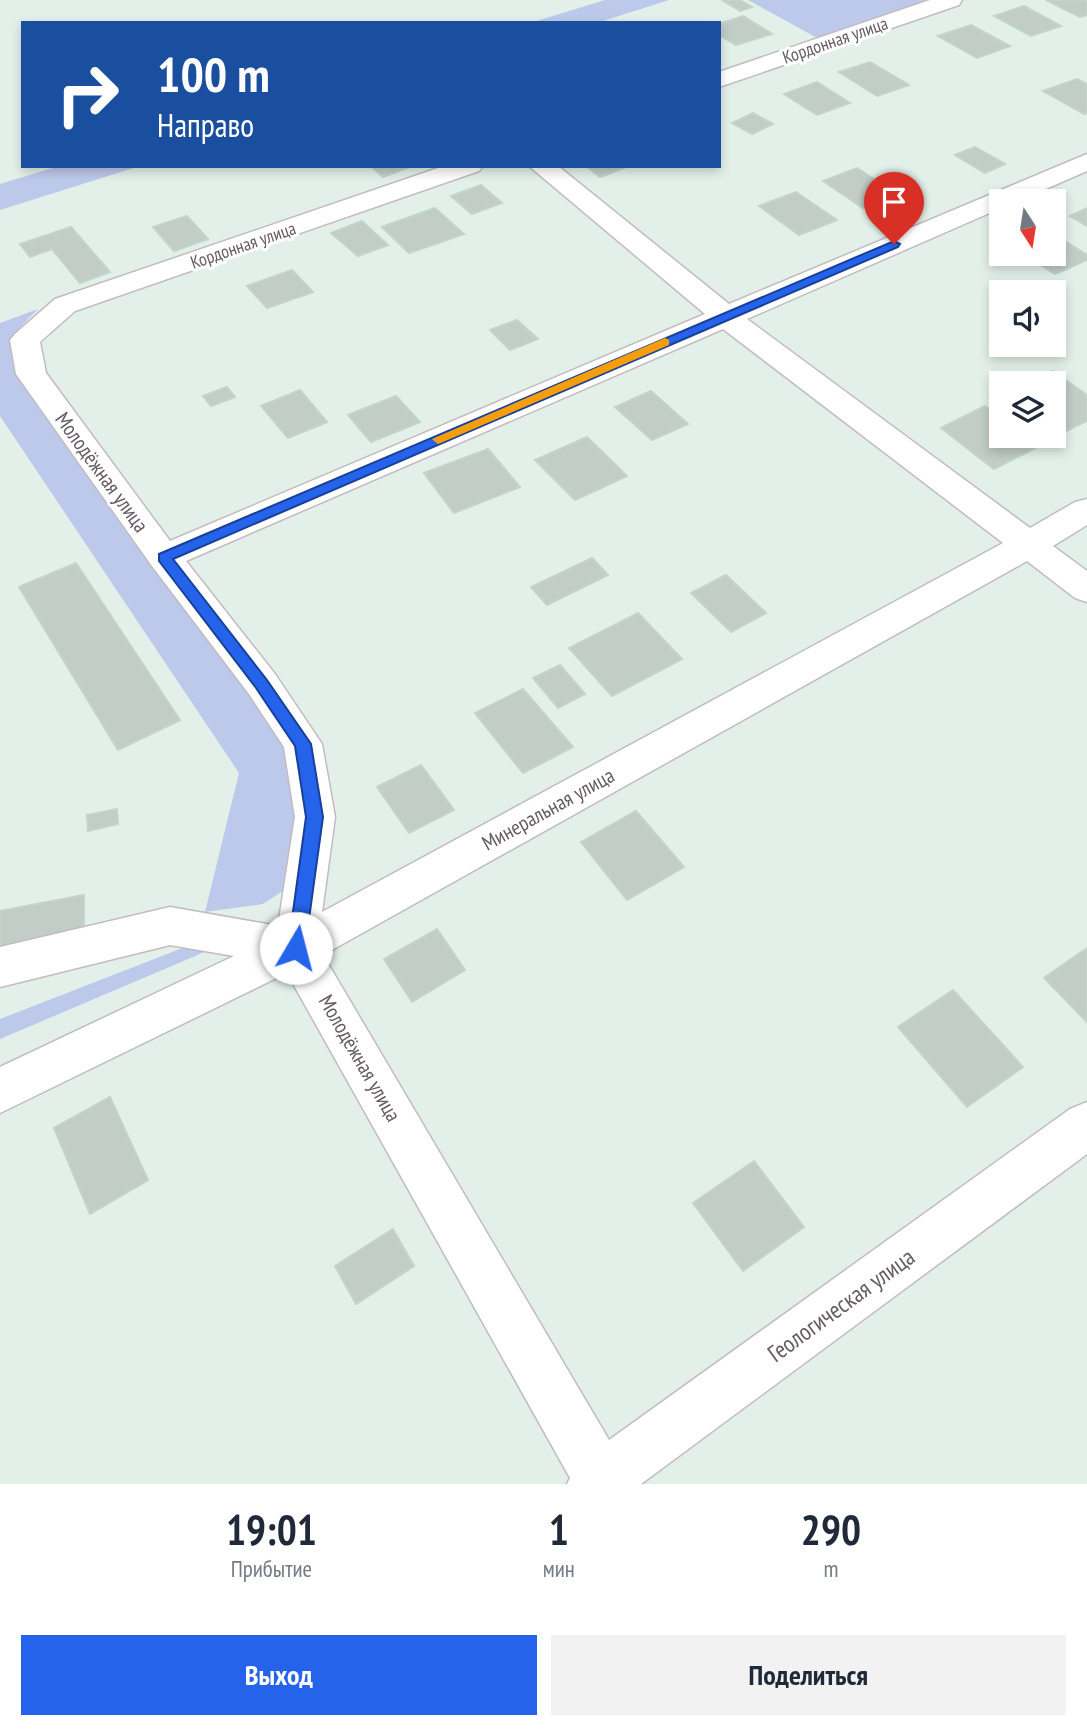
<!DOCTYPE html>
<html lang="ru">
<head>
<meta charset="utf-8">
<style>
  body { margin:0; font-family:"PT Sans Narrow",sans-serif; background:#f2f2f3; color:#1f2937; height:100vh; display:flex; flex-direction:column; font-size:26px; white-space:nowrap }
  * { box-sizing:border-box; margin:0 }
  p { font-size:23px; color:#747a83 }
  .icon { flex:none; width:38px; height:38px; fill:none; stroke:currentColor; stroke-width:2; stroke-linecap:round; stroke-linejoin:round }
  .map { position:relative; height:1484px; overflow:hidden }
  .details { display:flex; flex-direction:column; background:#fff; flex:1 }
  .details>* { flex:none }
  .hud { position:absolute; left:21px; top:21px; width:700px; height:147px; border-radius:0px; box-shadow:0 4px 10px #0003; background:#1a4fa0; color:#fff; overflow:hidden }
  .needle { width:46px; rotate:168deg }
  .controls { position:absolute; left:989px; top:189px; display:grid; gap:14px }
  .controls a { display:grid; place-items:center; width:77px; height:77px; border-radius:0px; background:#fff; box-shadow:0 4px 10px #0003; font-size:35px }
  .pin { position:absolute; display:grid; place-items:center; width:60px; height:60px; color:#fff; margin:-72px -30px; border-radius:50% 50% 50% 0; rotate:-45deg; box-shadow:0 0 7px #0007 }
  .pin .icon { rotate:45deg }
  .me { position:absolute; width:77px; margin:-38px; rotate:8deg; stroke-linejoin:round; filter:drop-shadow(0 0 5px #0008) }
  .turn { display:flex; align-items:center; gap:24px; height:147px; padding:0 21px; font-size:32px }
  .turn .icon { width:91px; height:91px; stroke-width:2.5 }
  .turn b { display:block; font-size:49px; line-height:60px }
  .eta { display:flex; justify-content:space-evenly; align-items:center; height:119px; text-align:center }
  .eta b { font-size:42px; font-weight:700; line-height:49px }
  .primary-button { display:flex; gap:14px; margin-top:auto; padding:14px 21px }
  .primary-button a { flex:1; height:80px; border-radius:0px; background:#2563eb; color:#fff; font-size:28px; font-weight:700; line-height:80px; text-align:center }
  .primary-button a+a { background:#f2f2f3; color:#1f2937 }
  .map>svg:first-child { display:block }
</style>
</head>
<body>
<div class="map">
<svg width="1087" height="1484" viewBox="0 0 1087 1484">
  <rect width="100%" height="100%" fill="#e3f0e9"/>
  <g fill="#bdc9ea">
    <polygon points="605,0 669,0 597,23 530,23"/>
    <polygon points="748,0 936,0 821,40"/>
    <polygon points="59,166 140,166 0,210 0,184"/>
    <path d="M38,309c-28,28 -35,34 -17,71l236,317 30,54 10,64 -2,68 -32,21 -58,8 34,-139 -239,-357v-93z"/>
    <polygon points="185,947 207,951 0,1039 0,1019"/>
  </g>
  <g fill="#c2cdc7" stroke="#c1d5c9" stroke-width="2">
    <polygon points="722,0 740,0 752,7 740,11"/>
    <polygon points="1046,0 1087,0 1087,15 1080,17"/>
    <polygon points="1024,6 1061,26 1031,36 994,16"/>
    <polygon points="743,16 772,34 736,45 719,35 719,24"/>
    <polygon points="971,25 1010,46 977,58 938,36"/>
    <polygon points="870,62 909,85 877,96 839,72"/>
    <polygon points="1077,79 1087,84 1087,113 1084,114 1043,91"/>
    <polygon points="817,82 850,103 817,115 784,94"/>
    <polygon points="753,113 773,124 752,134 732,123"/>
    <polygon points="975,147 1005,164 985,173 955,155"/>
    <polygon points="371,166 412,166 383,177"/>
    <polygon points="586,166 629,166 600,177"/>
    <polygon points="857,168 898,194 863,208 823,181"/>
    <polygon points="481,185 502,203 472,214 451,196"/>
    <polygon points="796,192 837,220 799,235 759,206"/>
    <polygon points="435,208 464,234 409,253 382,227"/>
    <polygon points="1087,208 1087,226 1070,216"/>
    <polygon points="187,216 208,239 174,251 153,227"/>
    <polygon points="362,221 388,245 358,256 331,233"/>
    <polygon points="71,227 110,272 80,283 52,249 30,257 20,244"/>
    <polygon points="1054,234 1087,255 1087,260 1055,274 1023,254 1054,254"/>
    <polygon points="292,270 313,292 267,308 247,286"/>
    <polygon points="517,320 538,339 510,350 490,330"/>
    <polygon points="1053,371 1087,395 1087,421 1064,432 1054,425 1054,383 1028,383"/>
    <polygon points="227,387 235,397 211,406 203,396"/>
    <polygon points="300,390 327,422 288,438 261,406"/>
    <polygon points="651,391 688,424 652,440 615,407"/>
    <polygon points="396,396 420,422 371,442 348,415"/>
    <polygon points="985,406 1001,418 1001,436 1025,436 1039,446 994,469 941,428"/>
    <polygon points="587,437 627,476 575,500 535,460"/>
    <polygon points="488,449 520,487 454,513 424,473"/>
    <polygon points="592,558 608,575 547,605 531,587"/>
    <polygon points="76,563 180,720 118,750 19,587"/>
    <polygon points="726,575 766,613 731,632 691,593"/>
    <polygon points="638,613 682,659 612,696 569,648"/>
    <polygon points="560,665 585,694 558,708 533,678"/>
    <polygon points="523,689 573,747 523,773 475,713"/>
    <polygon points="421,765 454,810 409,833 377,787"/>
    <polygon points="117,809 118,824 88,831 87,815"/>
    <polygon points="636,811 684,867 627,900 581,842"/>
    <polygon points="84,895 84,938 0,954 0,911"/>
    <polygon points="437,929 465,970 412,1002 384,959"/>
    <polygon points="1087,948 1087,1022 1044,978"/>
    <polygon points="953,990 1023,1067 967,1107 898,1027"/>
    <polygon points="110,1097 148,1180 90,1214 54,1128"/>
    <polygon points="754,1161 804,1227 743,1271 693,1203"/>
    <polygon points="393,1229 414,1266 356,1304 335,1266"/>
  </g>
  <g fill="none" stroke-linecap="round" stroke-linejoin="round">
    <defs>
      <g id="minor">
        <polygon points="930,0 962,0 959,5 719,87 719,72"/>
        <path d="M1087,154v17l-69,30h-17v7l-254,111 283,209 45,-26 12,-3v26l-34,21 34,25v31l-12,-4 -48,-37 -704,394 286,485 461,-331 17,-7v52l-446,330h-74l3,-6 -283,-505 -287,140v-46l234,-111 -64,-11 -170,42v-40l170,-40 108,19 17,-109 -11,-70 -35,-53 -97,-128 -136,-192 -6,-34 5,-6 40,-35 389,-133h39l-4,5 -404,140 -35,31 6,31 124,168 535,-227 -176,-148h29l171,138zM723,329l280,214 -681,369 13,-95 -13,-73 -47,-70 -89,-113z"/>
      </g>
    </defs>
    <use href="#minor" stroke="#c3bbc1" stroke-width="3"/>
    <use href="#minor" fill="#fff" fill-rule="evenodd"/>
  </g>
  <polygon fill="#2563eb" stroke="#184099" stroke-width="2" points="894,241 900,244 898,247 173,559 267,680 311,744 323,817 305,948 303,954 296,956 290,954 288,948 306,817 295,746 256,688 159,561 159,554"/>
  <polygon fill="#f59e0b" points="665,338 669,340 669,345 443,442 438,444 432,439"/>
  <g text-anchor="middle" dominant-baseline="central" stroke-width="6" stroke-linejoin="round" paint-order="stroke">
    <g font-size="18" fill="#655b63" stroke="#fff">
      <text transform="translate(835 40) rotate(-19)">Кордонная улица</text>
      <text transform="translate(243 245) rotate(-19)">Кордонная улица</text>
    </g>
    <g font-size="21" fill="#655b63" stroke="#fff">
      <text transform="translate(102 472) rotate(54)">Молодёжная улица</text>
      <text transform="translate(548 809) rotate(-29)">Минеральная улица</text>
      <text transform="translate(360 1058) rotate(60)">Молодёжная улица</text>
    </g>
    <g font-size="24" fill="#655b63" stroke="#fff">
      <text transform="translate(841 1305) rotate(-36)">Геологическая улица</text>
    </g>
  </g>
</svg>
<div class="controls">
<a><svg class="needle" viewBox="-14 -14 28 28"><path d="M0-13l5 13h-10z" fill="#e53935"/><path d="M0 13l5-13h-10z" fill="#747a83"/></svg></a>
<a><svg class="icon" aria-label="sound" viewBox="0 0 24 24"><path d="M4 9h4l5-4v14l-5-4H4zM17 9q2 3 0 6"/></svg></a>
<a><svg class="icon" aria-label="layers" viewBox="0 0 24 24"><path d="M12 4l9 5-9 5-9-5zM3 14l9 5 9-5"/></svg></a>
</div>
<div class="pin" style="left:894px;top:244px;background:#d93025"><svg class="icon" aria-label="arrive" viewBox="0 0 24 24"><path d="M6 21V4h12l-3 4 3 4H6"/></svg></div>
<svg class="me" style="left:296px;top:948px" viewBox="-20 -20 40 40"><circle r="19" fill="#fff"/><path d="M0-13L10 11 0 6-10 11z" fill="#2563eb"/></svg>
<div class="hud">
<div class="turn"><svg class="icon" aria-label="right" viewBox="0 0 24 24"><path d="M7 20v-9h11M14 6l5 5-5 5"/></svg><div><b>100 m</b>Направо</div></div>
</div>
</div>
<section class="details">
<div class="eta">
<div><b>19:01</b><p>Прибытие</p></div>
<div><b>1</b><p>мин</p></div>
<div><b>290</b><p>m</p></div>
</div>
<div class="primary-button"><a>Выход</a><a>Поделиться</a></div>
</section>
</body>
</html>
